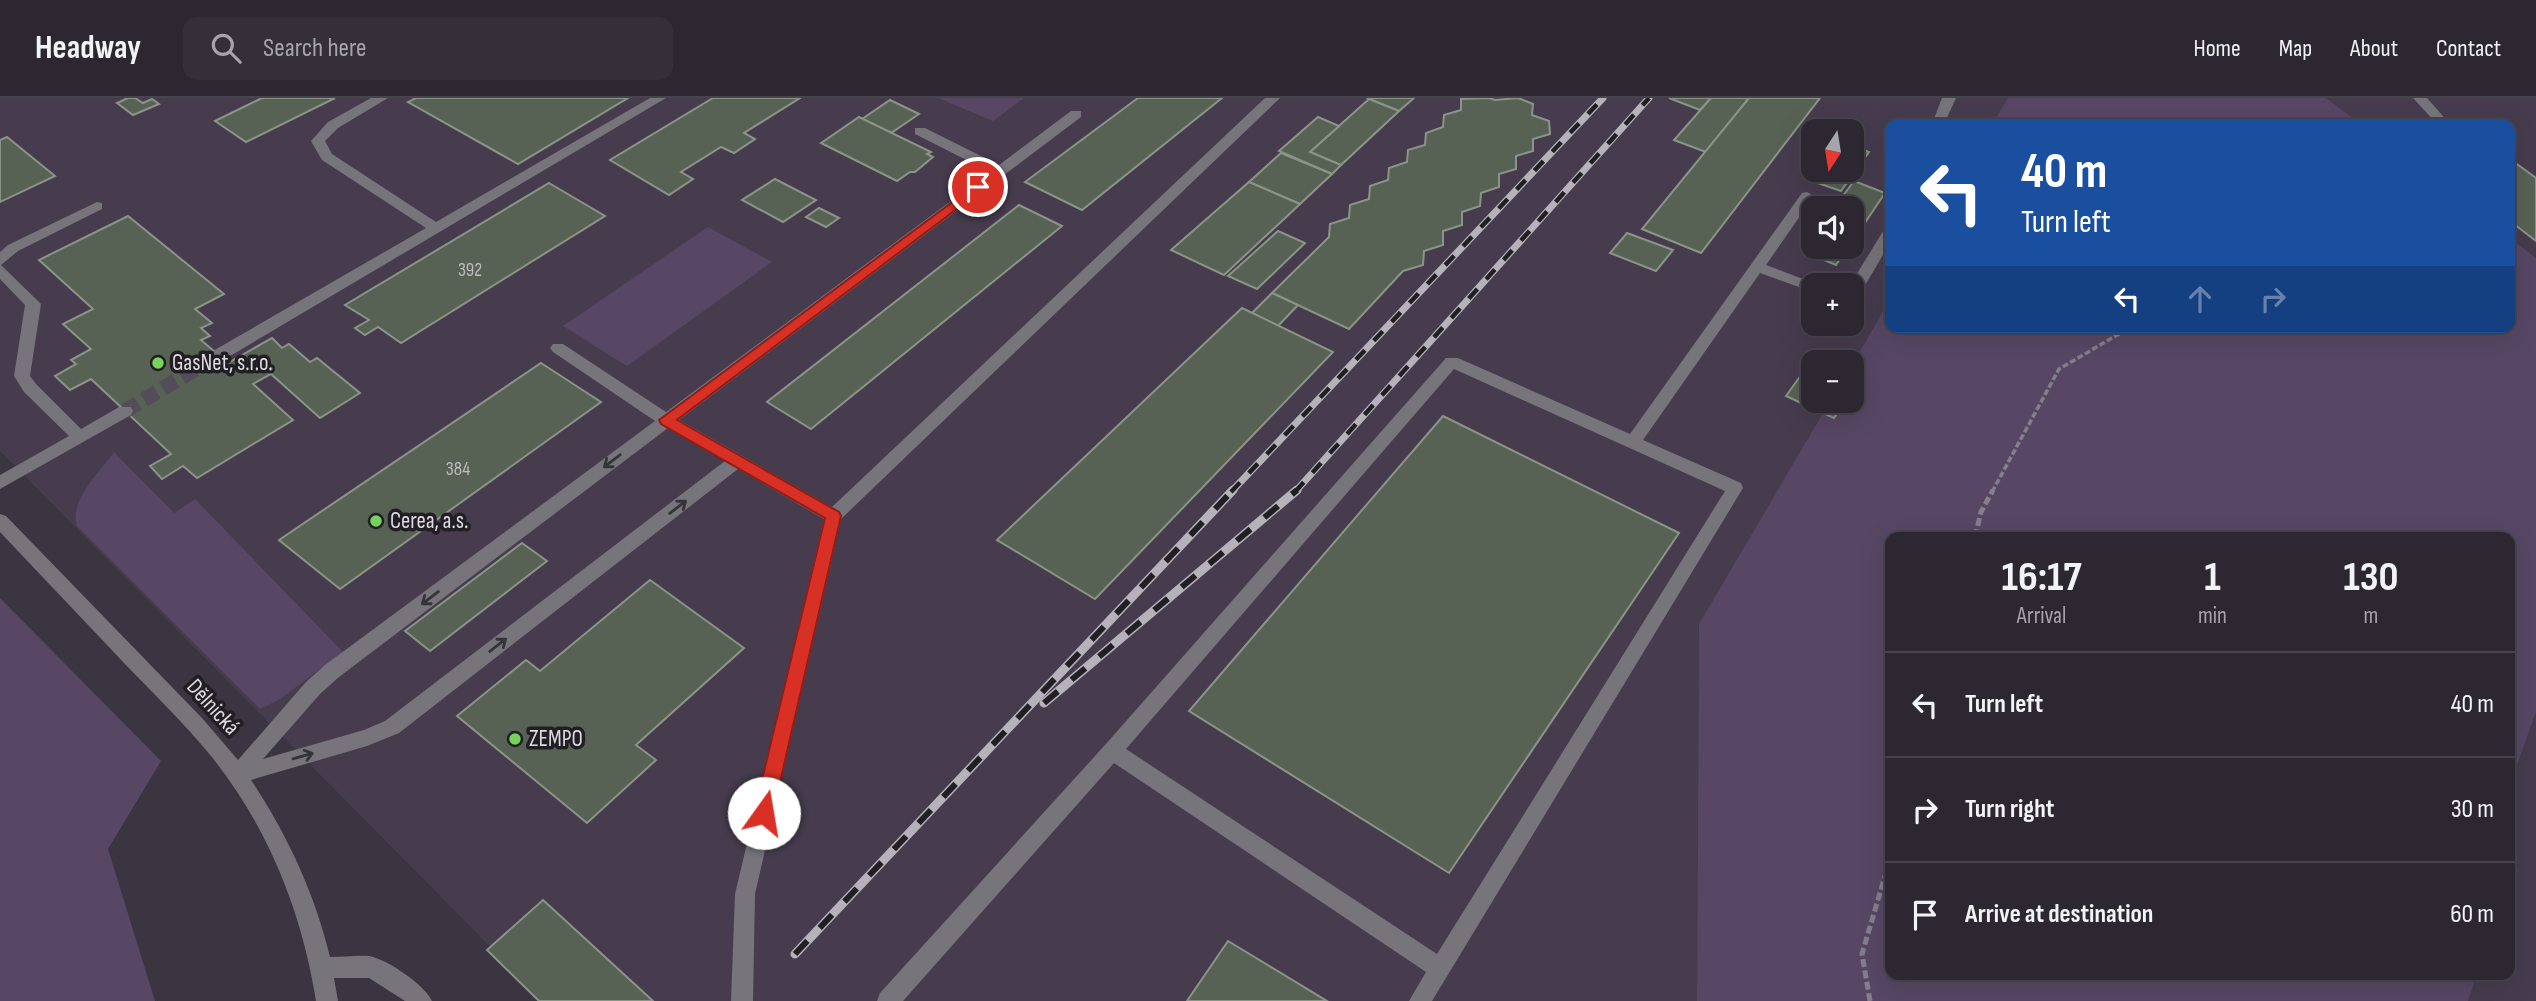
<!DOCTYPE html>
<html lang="en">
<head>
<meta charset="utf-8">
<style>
  body { margin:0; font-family:"Sofia Sans Condensed",sans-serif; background:#342f39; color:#f1f3f6; height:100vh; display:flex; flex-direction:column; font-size:26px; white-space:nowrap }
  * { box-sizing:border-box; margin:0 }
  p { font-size:23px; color:#a6a5ab }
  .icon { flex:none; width:38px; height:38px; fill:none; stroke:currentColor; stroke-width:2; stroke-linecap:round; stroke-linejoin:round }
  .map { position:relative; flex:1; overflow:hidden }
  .details { position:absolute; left:1885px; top:434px; width:630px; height:448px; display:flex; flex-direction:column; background:#2c2731; border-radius:14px; box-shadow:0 7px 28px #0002,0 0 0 2px #48444d }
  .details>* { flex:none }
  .top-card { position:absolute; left:1885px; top:21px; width:630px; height:214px; border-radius:14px; box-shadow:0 7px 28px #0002,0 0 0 2px #48444d; background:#1a4fa0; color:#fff; overflow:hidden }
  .needle { width:46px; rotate:192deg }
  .fabs { position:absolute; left:1801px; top:21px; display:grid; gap:14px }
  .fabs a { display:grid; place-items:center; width:63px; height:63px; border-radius:14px; background:#2c2731; box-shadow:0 7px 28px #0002,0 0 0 2px #48444d; font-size:35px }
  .pin { position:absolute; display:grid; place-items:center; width:60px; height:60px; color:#fff; margin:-30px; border:4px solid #fff; border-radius:50%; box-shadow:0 2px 7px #0007 }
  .me { position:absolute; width:77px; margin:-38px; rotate:13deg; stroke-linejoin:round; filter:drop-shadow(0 0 5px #0008) }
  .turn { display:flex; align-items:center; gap:24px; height:147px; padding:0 21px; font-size:32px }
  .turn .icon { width:91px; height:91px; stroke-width:2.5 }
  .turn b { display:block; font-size:49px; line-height:60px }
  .lanes { display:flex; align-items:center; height:66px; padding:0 21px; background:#0003; justify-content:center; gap:35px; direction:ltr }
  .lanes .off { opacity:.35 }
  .eta { display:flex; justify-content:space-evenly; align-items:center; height:119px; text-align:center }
  .eta b { font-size:42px; font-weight:700; line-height:49px }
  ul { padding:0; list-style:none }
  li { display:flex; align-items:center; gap:21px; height:105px; padding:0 21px; border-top:2px solid #48444d }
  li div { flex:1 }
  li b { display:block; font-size:26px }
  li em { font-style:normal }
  header { display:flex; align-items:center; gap:42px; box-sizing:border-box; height:98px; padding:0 35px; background:#2c2731; border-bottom:2px solid #48444d }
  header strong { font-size:33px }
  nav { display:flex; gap:38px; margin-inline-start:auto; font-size:24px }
  .search { width:490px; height:63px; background:#342f39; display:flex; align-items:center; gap:18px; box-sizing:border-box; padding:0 24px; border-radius:14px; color:#a6a5ab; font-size:26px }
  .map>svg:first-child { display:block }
</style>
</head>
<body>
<header>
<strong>Headway</strong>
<div class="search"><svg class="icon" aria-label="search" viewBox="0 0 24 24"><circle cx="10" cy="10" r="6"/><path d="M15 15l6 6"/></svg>Search here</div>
<nav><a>Home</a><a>Map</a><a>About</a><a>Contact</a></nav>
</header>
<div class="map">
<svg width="2536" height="903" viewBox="0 0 2536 903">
  <rect width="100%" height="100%" fill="#3b3441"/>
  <g fill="#463c4e" fill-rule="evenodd">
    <path d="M0,0h2008l-16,26h-102v175l-38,66v-3h-39v39h17l-131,223 -2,377h-1153l-544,-550zM1813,33h39v39h-39zM1813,110h39v39h-39zM1813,187h39v39h-39z"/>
    <polygon points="2326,0 2536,0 2536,160 2510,140 2510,26 2361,26"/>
    <polygon points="2536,614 2536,903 2468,903 2477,877 2510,877 2510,791 2518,768 2510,745 2510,687"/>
  </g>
  <g fill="#574765">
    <polygon points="938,0 1024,0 993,23"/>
    <polygon points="2008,0 2326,0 2361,26 1992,26"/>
    <polygon points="708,129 772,164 627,268 563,228"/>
    <polygon points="2510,140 2536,160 2536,614 2510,687 2510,439 1890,439 1890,877 2477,877 2468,903 1697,903 1699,526 1830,303 1852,303 1852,267 1890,201 1890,229 2510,229"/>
    <path d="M114,354l60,61 21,-14 148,153 -63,47 -20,10 -183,-183c-8,-26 23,-54 37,-74z"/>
    <polygon points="0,500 161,663 108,751 155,903 0,903"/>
  </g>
  <g fill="#576154" stroke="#8a9587" stroke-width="2">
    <polygon points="128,0 135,0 143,5 152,1 159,6 133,17 117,5"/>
    <polygon points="262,0 335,0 246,44 215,23"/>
    <polygon points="416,0 628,0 518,66 408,4"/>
    <polygon points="713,0 800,0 744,35 755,41 734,55 721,49 681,74 693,81 669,97 610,62"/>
    <polygon points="1138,0 1222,0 1082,112 1025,84"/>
    <polygon points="1367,0 1414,0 1399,13"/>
    <polygon points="1489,0 1495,2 1518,0 1533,6 1532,17 1549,23 1550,36 1533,41 1533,53 1516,58 1516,71 1499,76 1499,89 1481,95 1480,108 1462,114 1462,127 1443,133 1443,147 1424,153 1423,167 1403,173 1349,231 1272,195 1329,139 1330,126 1349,120 1350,107 1369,101 1370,88 1388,82 1389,70 1407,64 1408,52 1425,47 1426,35 1443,29 1444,17 1461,12 1461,1"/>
    <polygon points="1669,0 1711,0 1700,12"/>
    <polygon points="1711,0 1749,0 1706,54 1674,42"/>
    <polygon points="1749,0 1820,0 1701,155 1642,131"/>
    <polygon points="1369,1 1399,13 1341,67 1310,54"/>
    <polygon points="890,2 919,16 891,35 862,21"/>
    <polygon points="859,19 931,54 927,56 933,59 915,74 910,74 897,83 821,45"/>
    <polygon points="1318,19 1339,28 1310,54 1341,67 1332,76 1279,53"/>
    <polygon points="7,39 55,78 0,104 0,42"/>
    <polygon points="1852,48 1869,54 1841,93 1815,84 1824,72 1852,72"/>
    <polygon points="1281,55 1332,76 1300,106 1249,84"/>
    <polygon points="2510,61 2536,80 2536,143 2510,123"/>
    <polygon points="775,81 816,102 783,124 742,102"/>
    <polygon points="1854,83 1885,95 1852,144 1852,110 1834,110"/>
    <polygon points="1249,84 1300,106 1224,177 1171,152"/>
    <polygon points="549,85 605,118 401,245 378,229 365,237 355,230 369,222 345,207"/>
    <polygon points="1019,107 1062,128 811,331 767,304"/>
    <polygon points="819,110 839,120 826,129 806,119"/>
    <polygon points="128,118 224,196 195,211 212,225 201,230 210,238 201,242 228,265 272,240 282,250 289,246 310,264 317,260 360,295 320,320 271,276 253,286 293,322 197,380 183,368 162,381 150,368 171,356 91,281 70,292 55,278 76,266 71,262 91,251 63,226 93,211 39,162"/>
    <polygon points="1278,133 1305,145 1257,191 1228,178"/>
    <polygon points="1627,135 1673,152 1656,173 1610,155"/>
    <polygon points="1813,139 1813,149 1848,149 1836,167 1803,153"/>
    <polygon points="1272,195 1298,207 1278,228 1252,215"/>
    <polygon points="1242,210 1333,254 1095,501 997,442"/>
    <polygon points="541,265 601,304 340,491 279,442"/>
    <polygon points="1809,266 1813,268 1813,303 1846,303 1834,320 1786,298"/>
    <polygon points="1443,318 1679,435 1449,775 1189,613"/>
    <polygon points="522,445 547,463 430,553 405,533"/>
    <polygon points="650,482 744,550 636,647 656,662 587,725 457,618 526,562 540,573"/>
    <polygon points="543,802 653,903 539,903 487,852"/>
    <polygon points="1228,843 1327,903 1187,903"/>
  </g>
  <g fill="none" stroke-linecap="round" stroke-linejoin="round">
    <polyline stroke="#534d59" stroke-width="15" stroke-dasharray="15 7" stroke-linecap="butt" points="125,313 219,257"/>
    <polyline stroke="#847f8a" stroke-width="3.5" stroke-dasharray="6 2.5" stroke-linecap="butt" points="1992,394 2059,271 2131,229"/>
    <g stroke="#847f8a" stroke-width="5" stroke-dasharray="8 3.5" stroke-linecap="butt">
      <polyline points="1975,439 1981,414 1993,392"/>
      <polyline points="1870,903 1862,856 1890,761"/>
    </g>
    <g fill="#77747b" fill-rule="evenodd">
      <polygon points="371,0 388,0 338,30 325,43 332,56 436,124 650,0 666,0 225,261 213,261 211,257 213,253 426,130 322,62 311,43 328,24"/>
      <path d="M1265,0h15l-439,421 -86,375 -2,107h-22l4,-107 89,-375 -86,-50 -339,264 -32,13 -116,34c36,54 64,114 79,177 13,0 27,-2 39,-1 18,3 56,29 63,45h-27l-36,-23h-35l4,23h-22c-14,-89 -48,-174 -105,-245 -27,-33 -58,-63 -87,-93 -41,-44 -83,-87 -124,-131v-18l6,2 196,202 36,42 68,-78 19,-17 330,-244 -102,-69 -3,-4 3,-4h10l103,68 324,-240 -75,-38v-6h10l74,37 72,-54h10v6l-402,303 153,87zM668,330l57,33 -340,260 -21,9 -101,29 57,-65 19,-17z"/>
      <polygon points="1942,0 1956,0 1944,26 1932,26"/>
      <polygon points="2413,0 2427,0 2450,26 2437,26"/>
      <path d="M1807,94l7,4 -48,69 53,20h-6v7l-53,-19 -117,167 98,43 2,5 -311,513h-23l17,-29 -312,-209 -211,238h-26l3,-8 225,-248 341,-387h12l172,76 172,-241zM1454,271l271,122 -288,463 -311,-205z"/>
      <polygon points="97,104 102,105 102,111 18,153 1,167 41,206 30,278 36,286 81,331 119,309 131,309 133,313 131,317 0,391 0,377 69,338 24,294 14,278 25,207 0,181 0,154 8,147"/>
      <polygon points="1890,128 1890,145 1857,201 1852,202 1850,187 1885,130"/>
    </g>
    <defs>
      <g id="rail-far1">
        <polyline points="1231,394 1603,0"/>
        <polyline points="1295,394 1649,0"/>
      </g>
      <g id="rail">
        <polyline points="1044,605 1297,392"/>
        <polyline points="795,856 1233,392"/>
      </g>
    </defs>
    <use href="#rail-far1" stroke="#b6b1ba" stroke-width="7"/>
    <use href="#rail" stroke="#b6b1ba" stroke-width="9"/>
    <use href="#rail-far1" stroke="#211e24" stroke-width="4.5" stroke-dasharray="13" stroke-linecap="butt"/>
    <use href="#rail" stroke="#211e24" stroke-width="6" stroke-dasharray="18" stroke-linecap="butt"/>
  </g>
  <defs><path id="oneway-shaft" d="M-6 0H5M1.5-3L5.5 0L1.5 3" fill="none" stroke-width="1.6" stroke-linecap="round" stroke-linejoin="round" transform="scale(1.75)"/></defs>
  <g stroke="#36343a">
    <use href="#oneway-shaft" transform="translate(612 363) rotate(143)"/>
    <use href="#oneway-shaft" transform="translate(678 409) rotate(-38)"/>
    <use href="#oneway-shaft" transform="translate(430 500) rotate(143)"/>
    <use href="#oneway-shaft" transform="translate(498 547) rotate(-38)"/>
    <use href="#oneway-shaft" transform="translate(303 658) rotate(-16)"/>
  </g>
  <polygon fill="#d93025" stroke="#8d1f18" stroke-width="2" points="978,85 984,89 982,92 677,322 839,414 841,418 773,715 770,721 764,723 757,721 754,715 825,420 661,326 659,322"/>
  <g fill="#76d25a" stroke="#211e24" stroke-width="2.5">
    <circle cx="158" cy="265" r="7"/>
    <circle cx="376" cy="423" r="7"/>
    <circle cx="515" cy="641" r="7"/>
  </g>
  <g text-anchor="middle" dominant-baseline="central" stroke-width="7" stroke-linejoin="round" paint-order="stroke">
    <g font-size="19" fill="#bcbcbe">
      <text x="470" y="172">392</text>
      <text x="458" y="371">384</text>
    </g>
    <g font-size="23" fill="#dedae2" stroke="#211e24" text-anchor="start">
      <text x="172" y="265">GasNet, s.r.o.</text>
      <text x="390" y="423">Cerea, a.s.</text>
      <text x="529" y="641">ZEMPO</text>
    </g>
    <g font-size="23" fill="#dedae2" stroke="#211e24">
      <text transform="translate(213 609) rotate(48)">Dělnická</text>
    </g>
  </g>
</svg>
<div class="fabs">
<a><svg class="needle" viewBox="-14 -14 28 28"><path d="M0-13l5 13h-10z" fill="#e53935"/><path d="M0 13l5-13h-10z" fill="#a6a5ab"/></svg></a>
<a><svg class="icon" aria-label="sound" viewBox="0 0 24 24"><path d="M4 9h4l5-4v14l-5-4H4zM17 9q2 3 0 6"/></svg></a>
<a>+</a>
<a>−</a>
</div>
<div class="pin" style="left:978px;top:89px;background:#d93025"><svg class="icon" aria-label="arrive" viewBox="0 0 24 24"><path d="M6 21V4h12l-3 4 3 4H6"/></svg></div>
<svg class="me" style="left:764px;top:715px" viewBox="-20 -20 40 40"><circle r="19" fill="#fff"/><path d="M0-13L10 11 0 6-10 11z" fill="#d93025"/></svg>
<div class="top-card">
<div class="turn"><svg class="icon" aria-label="left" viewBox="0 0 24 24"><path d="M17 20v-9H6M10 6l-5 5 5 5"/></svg><div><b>40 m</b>Turn left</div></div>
<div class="lanes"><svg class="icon" aria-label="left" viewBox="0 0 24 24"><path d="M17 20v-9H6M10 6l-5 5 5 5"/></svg><svg class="icon off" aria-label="ahead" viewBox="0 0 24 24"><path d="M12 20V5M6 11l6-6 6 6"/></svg><svg class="icon off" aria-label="right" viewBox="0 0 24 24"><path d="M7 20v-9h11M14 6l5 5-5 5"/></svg></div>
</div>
<section class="details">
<div class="eta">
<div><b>16:17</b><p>Arrival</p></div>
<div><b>1</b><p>min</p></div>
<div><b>130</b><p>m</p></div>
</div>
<ul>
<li><svg class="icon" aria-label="left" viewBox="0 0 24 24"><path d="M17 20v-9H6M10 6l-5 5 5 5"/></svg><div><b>Turn left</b></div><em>40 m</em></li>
<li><svg class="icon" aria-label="right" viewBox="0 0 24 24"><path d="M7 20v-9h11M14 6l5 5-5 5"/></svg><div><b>Turn right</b></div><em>30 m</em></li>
<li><svg class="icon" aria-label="arrive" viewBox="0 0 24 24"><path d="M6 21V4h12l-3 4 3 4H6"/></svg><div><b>Arrive at destination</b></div><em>60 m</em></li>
</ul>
</section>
</div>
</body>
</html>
